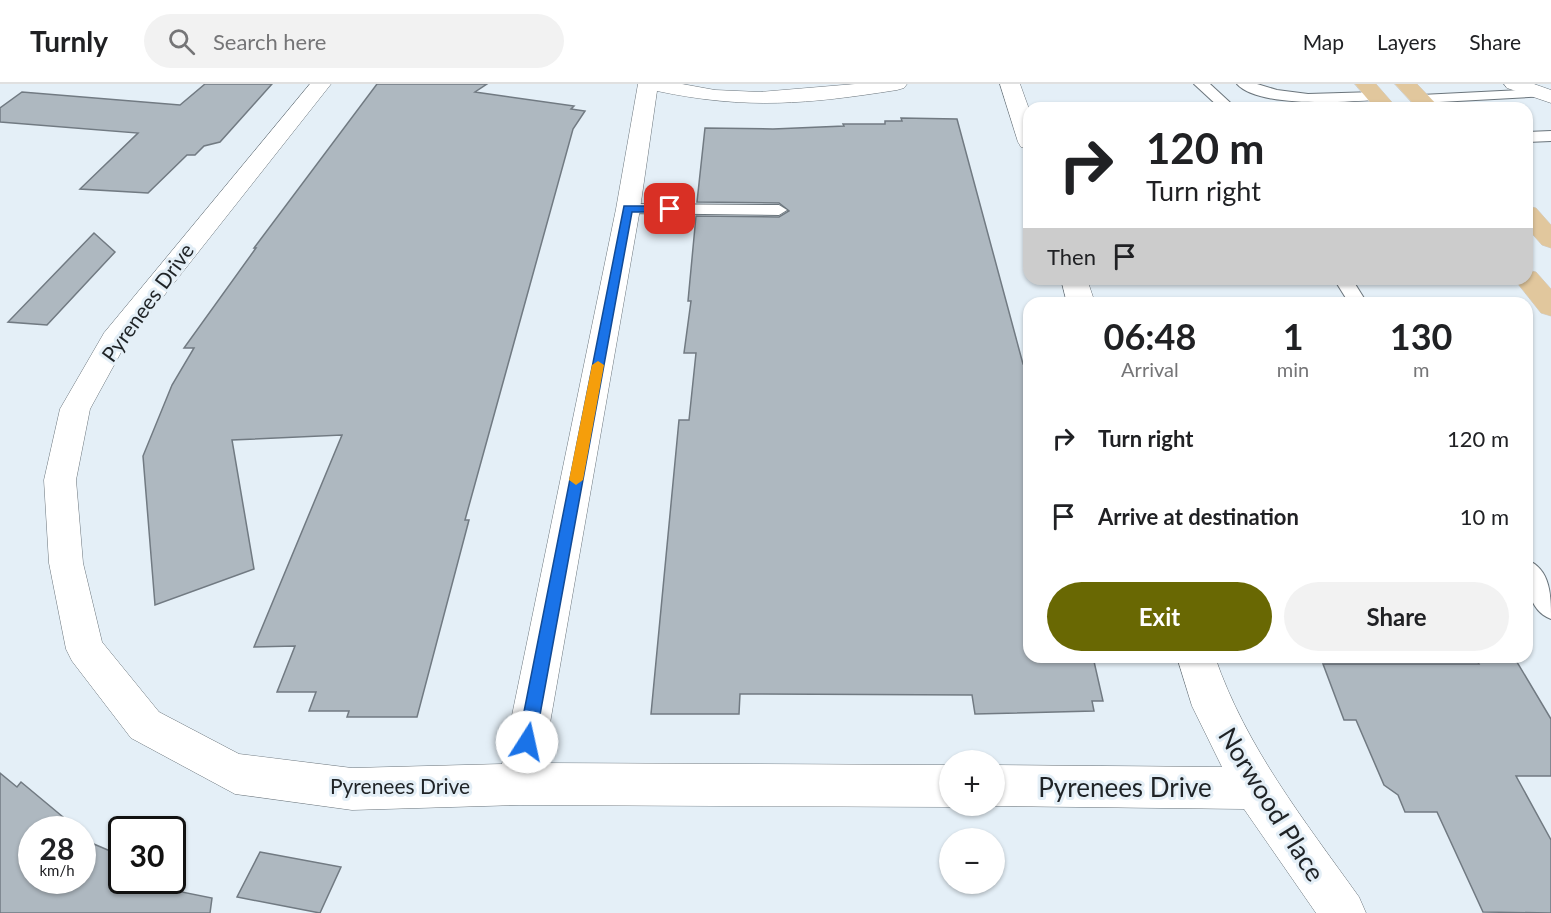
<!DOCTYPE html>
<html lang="en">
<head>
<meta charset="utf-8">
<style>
  body { margin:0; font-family:Lato,sans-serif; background:#f2f2f2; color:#202124; height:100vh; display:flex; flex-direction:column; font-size:22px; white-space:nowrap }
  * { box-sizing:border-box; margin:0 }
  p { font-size:20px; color:#757577 }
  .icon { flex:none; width:33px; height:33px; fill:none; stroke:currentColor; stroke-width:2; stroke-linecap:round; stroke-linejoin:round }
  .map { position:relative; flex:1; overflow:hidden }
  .side { position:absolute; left:1023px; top:213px; width:510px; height:366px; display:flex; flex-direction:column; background:#fff; border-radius:18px; box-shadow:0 2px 4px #0004 }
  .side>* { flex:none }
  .hud { position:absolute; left:1023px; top:18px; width:510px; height:183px; border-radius:18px; box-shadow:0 2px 4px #0004; background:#fff; color:#202124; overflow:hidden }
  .tools { position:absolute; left:939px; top:666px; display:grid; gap:12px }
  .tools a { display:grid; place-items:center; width:66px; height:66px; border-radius:50%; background:#fff; box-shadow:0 2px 4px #0004; font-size:30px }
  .speed { position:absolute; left:18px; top:732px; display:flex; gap:12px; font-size:30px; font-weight:700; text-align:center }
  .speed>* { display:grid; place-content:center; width:78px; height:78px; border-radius:50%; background:#fff; box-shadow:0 2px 4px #0004; line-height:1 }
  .speed small { font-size:15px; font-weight:400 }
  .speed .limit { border:3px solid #111; border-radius:9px; background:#fff; color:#111 }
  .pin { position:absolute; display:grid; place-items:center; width:51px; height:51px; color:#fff; margin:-26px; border-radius:12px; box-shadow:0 3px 9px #0006 }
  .me { position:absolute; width:66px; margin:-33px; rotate:10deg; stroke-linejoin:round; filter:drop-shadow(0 0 4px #0008) }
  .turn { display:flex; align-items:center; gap:21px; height:126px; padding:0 24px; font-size:27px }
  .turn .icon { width:78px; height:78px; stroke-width:2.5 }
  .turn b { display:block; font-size:42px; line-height:51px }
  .then { display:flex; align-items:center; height:57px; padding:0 24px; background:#0003; gap:12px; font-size:22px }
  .eta { display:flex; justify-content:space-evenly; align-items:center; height:102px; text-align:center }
  .eta b { font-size:36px; font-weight:700; line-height:42px }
  .primary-button { display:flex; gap:12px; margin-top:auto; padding:12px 24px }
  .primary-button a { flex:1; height:69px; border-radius:36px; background:#696803; color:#fff; font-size:24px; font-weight:700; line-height:69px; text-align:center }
  .primary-button a+a { background:#f2f2f2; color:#202124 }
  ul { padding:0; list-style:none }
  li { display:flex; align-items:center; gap:18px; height:78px; padding:0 24px }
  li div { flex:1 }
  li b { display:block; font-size:22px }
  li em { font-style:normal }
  header { display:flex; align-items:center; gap:36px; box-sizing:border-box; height:84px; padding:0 30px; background:#fff; border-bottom:2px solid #e0e0e0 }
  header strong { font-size:28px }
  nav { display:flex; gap:33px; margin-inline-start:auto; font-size:21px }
  .search { width:420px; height:54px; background:#f2f2f2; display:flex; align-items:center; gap:15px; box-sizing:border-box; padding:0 21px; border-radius:33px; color:#757577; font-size:22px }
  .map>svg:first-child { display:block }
</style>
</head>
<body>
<header>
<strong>Turnly</strong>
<div class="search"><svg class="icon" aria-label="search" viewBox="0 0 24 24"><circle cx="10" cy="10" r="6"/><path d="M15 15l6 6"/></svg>Search here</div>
<nav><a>Map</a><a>Layers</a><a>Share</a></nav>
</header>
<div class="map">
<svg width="1551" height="829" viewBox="0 0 1551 829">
  <rect width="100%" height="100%" fill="#e4eff7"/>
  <g fill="#aeb8c0" stroke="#717a82" stroke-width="1.5">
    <polygon points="205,0 272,0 220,58 204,62 195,71 187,71 148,109 80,105 138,49 0,38 0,24 22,8 180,21"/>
    <polygon points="377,0 487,0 475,8 574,22 571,25 585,27 573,45 465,436 469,436 417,633 347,633 349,627 309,627 316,608 277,608 295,562 254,563 342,351 232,356 254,485 155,521 143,372 172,301 194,264 184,264 256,164 254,164"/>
    <polygon points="901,34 957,35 1023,280 1029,280 1029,573 1093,573 1103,617 1092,617 1094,627 975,630 972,611 740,610 739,630 651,630 679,336 689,336 696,269 684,269 691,217 688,217 696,132 779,133 789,127 779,119 697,118 705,44 773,45 844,42 843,40 885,40 885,37 902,37"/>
    <polygon points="94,149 115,168 47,241 8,238"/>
    <polygon points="1475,573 1514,573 1551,635 1551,692 1516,692 1551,756 1551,829 1483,828 1437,728 1405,728 1398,711 1384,701 1356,636 1344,636 1323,580 1479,580"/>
    <polygon points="0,689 17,703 21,698 63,733 52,743 59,746 32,746 32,796 82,796 82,755 122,772 122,796 212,814 210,829 0,829"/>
    <polygon points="260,768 341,783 320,829 237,813"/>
  </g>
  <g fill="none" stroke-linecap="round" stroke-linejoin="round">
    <defs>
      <g id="lane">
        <polygon points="1194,0 1210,0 1236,24 1220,24"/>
        <path d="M1237,0h20l20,6 31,4 67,-2 7,4 -7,4c-31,2 -116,8 -138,-16z"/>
        <polygon points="1542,5 1549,9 1547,12 1421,19 1414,15 1421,11"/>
        <polygon points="1551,47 1551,57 1527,58 1527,48"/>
        <polygon points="628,120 779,121 787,126 779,131 622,129 620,125"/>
        <polygon points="1334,195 1352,195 1367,219 1349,219"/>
        <path d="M1527,476c24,9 24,37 24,59 -24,-9 -24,-37 -24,-59z"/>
      </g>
      <g id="street">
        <path d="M310,0h21l-206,261 -35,64 -14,71 7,83 19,79 57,70 80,42 113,14 150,-4 114,-555 22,-125h44l33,6 45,2 95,-8h52l-3,4 -7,2c-89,14 -150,20 -240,1l-17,118 -97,554 407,2v41h3l-3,1 -431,-2 -167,5 -117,-16 -104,-56 -59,-77 -6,-12 -17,-86 -5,-83 16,-71 44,-76z"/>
        <polygon points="1000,0 1020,0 1029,25 1029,65 1021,63 1018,58"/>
        <polygon points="1504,0 1534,0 1551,6 1551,19 1507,4"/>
        <polygon points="1061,195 1087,195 1095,219 1067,219"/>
        <path d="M1177,573h38c31,90 89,163 144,240l7,16h-50l-72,-104 -253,-3h3v-41l228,2 -30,-61z"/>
      </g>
      <g id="primary">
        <polygon points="1355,0 1376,0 1397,24 1375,24"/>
        <polygon points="1395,0 1417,0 1440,24 1417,24"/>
        <polygon points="1527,122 1536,124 1551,141 1551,164 1542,161 1527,144"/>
        <polygon points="1527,186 1536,188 1551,205 1551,232 1541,229 1514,195 1527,195"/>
      </g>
    </defs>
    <use href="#lane" stroke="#6b757c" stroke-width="2"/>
    <use href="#street" stroke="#6b757c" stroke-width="1"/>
    <use href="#primary" stroke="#cecfcf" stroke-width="1"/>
    <use href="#lane" fill="#fff" fill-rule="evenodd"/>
    <use href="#street" fill="#fff" fill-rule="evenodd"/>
    <use href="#primary" fill="#e1c79d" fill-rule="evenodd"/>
  </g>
  <polygon fill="#1a73e8" stroke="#114b97" stroke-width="1.5" points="624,122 670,122 675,125 670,128 632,128 535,658 533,664 527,666 521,664 518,658"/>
  <polygon fill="#f59e0b" points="598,277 604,281 583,396 576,401 569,396 592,281"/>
  <g text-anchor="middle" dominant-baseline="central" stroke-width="6" stroke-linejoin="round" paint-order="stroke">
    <g font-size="21" fill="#1f2326" stroke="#e4eff7">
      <text transform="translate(147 218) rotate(-54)">Pyrenees Drive</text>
      <text x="400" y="701">Pyrenees Drive</text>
    </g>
    <g font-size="26" fill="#1f2326" stroke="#e4eff7">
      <text x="1125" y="703">Pyrenees Drive</text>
      <text transform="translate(1272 720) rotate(58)">Norwood Place</text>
    </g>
  </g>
</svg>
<div class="tools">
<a>+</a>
<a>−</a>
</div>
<div class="speed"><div>28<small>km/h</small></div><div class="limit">30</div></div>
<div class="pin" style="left:670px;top:125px;background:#d93025"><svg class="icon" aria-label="arrive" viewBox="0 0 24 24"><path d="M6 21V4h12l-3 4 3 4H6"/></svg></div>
<svg class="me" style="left:527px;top:658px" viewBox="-20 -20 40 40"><circle r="19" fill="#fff"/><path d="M0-13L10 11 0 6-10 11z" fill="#1a73e8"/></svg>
<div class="hud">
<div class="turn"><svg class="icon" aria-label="right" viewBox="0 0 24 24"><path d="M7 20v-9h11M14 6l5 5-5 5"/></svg><div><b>120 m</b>Turn right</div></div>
<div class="then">Then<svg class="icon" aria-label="arrive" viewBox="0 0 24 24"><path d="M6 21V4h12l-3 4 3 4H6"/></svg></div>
</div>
<section class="side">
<div class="eta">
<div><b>06:48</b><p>Arrival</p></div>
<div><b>1</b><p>min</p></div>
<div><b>130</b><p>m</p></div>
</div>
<ul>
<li><svg class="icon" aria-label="right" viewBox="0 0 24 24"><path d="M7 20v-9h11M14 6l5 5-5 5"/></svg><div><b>Turn right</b></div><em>120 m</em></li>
<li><svg class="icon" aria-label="arrive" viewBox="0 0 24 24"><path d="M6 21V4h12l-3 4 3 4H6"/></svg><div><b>Arrive at destination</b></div><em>10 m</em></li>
</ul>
<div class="primary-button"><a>Exit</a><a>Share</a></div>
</section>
</div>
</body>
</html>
